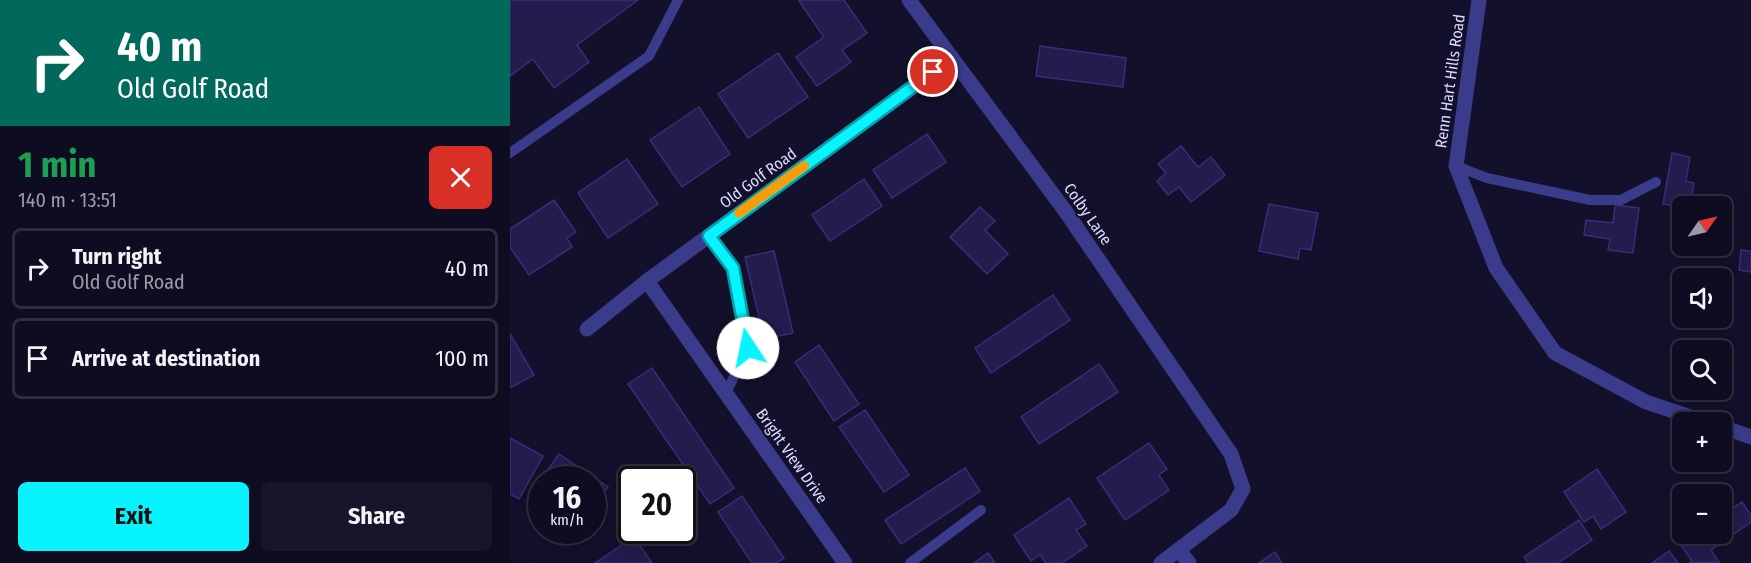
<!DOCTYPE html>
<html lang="en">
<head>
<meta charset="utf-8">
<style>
  body { margin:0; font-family:"Fira Sans Condensed",sans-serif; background:#171529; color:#f1f3f6; height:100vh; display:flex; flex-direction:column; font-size:22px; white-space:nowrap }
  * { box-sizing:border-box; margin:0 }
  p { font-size:20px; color:#9b9ba5 }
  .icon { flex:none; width:33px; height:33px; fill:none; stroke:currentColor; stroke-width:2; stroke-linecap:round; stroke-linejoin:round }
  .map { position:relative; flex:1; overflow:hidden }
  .sheet { display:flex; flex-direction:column; background:#0e0c20; width:510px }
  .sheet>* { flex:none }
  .top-card { background:#00695c; color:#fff; overflow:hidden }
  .needle { width:39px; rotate:56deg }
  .tools { position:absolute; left:1162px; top:196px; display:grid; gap:12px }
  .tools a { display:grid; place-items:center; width:60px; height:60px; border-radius:9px; background:#0e0c20; box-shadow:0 6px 24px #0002,0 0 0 2px #2e2c3e; font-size:30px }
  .speed { position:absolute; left:18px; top:466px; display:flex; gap:12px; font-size:30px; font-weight:700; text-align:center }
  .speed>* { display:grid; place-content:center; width:78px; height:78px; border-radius:50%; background:#0e0c20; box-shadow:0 6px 24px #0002,0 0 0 2px #2e2c3e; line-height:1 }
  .speed small { font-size:15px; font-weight:400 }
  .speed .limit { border:3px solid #111; border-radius:9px; background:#fff; color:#111 }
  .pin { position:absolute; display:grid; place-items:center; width:51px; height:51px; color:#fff; margin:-26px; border:3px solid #fff; border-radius:50%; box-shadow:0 2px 6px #0007 }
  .me { position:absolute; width:66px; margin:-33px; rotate:349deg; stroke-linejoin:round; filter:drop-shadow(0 0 4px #0008) }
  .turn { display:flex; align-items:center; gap:21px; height:126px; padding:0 18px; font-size:27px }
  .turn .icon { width:78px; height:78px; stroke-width:2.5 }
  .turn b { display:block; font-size:42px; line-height:51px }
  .round { display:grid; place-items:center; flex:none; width:63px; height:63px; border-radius:9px; background:#171529 }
  .headline { display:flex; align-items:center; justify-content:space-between; height:102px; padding:0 18px }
  h1 { font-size:36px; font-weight:700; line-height:45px; color:#1e9e55 }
  .button { display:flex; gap:12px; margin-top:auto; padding:12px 18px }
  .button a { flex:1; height:69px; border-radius:9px; background:#06f3ff; color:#111; font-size:24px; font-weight:700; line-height:69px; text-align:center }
  .button a+a { background:#171529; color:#f1f3f6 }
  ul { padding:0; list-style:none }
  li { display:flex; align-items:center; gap:18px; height:81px; margin:0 12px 9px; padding:0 6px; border:3px solid #2e2c3e; border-radius:9px }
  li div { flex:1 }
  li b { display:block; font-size:22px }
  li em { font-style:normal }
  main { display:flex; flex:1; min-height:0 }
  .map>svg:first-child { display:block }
</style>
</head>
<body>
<main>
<section class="sheet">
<div class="top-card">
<div class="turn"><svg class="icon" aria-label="right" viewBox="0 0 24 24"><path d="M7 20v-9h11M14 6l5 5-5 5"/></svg><div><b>40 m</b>Old Golf Road</div></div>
</div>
<div class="headline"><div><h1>1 min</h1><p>140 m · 13:51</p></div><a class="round" style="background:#d93025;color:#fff"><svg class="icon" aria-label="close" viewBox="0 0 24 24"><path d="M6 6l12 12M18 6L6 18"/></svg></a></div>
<ul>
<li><svg class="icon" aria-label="right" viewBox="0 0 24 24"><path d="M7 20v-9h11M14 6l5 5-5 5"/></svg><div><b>Turn right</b><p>Old Golf Road</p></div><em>40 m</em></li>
<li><svg class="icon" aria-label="arrive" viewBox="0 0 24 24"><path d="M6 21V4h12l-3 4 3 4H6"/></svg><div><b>Arrive at destination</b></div><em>100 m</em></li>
</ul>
<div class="button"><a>Exit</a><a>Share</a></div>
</section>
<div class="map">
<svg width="1241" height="563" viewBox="0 0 1241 563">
  <rect width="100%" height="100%" fill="#13102b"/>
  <g fill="#231c4d" stroke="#382d79" stroke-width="1.5">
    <polygon points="0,0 128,0 67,45 79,62 44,88 23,59 0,76"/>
    <polygon points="291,0 334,0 357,33 332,50 341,62 307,86 286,57 314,37 289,1"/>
    <polygon points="530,46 616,58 613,87 526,76"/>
    <polygon points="268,53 298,97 238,138 208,94"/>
    <polygon points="189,107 220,154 172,187 140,140"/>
    <polygon points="417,134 436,162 382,198 363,170"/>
    <polygon points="671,146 688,167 701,157 715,175 681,202 669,187 658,195 647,181 656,173 648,164"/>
    <polygon points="1162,153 1180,157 1176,181 1184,183 1180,207 1173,208 1153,204"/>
    <polygon points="117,159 148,204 98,238 68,193"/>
    <polygon points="354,179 372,206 320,241 302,215"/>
    <polygon points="44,200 66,232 57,238 62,247 19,275 0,247 0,229"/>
    <polygon points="759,204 808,213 801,250 790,248 788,259 749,251"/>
    <polygon points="1105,205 1129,208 1123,253 1098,250 1100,239 1074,235 1076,220 1103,223"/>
    <polygon points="470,207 485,221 475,230 498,254 477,274 440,237"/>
    <polygon points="1231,250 1241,251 1241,272 1229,270"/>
    <polygon points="264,251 283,333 254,339 235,257"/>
    <polygon points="543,295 560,320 481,373 465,348"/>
    <polygon points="0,334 24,375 0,388"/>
    <polygon points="309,345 349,404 324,421 285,362"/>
    <polygon points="589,364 608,392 529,444 511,417"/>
    <polygon points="142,368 224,488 200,504 118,384"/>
    <polygon points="355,410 399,475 374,492 329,427"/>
    <polygon points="0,438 33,456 9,499 0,494"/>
    <polygon points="639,443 657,469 649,475 659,490 615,520 587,478"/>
    <polygon points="49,454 98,487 82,509 82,480 32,480 32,502 20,495"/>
    <polygon points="455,468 470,491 391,544 375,520"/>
    <polygon points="1087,469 1116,512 1091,529 1083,516 1074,522 1054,492"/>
    <polygon points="232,496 274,558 266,563 242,563 208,512"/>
    <polygon points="559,498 576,524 566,530 577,546 552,563 536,563 530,555 521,561 504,535"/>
    <polygon points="1232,502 1241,515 1241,522 1201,550 1209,562 1179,563 1182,561 1170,544 1185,534 1212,534 1212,515"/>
    <polygon points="1069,520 1082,540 1048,563 1018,563 1014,557"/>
    <polygon points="124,537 142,563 85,563"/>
    <polygon points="1159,551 1168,563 1142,563"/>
    <polygon points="765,552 772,563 749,563"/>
    <polygon points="478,553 485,563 464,563"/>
  </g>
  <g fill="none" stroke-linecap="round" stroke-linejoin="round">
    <g stroke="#3a3b8b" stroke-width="10">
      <polyline points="0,153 139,56 168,0"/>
      <polyline points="946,166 977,178 1080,200 1111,200 1146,182"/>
      <polyline points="199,235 223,268 238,348 216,393"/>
      <polyline points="400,563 471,510"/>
    </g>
    <g stroke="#3a3b8b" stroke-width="15">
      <polyline points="399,0 556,212 721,454 733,489 721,510 651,563"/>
      <polyline points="969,0 946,166 986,268 1045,353 1136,402 1199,423"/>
      <polyline points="137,281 335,563"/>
      <polyline points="77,329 137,281 442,58"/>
      <polyline points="1212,427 1241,437"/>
      <polyline points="669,550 679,563"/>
    </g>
  </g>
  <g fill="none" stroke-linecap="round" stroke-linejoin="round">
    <defs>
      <polyline id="route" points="238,348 223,268 199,236 423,72"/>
    </defs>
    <use href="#route" stroke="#049ea6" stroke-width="15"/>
    <use href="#route" stroke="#06f3ff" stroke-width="10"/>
    <polyline stroke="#f59e0b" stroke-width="10" points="229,213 294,166"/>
  </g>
  <g text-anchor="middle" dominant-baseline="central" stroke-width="4.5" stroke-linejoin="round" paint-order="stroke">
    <g font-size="16" fill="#dcdaff" stroke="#13102b">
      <text transform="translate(940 81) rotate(-82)">Renn Hart Hills Road</text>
      <text transform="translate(248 178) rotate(-36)">Old Golf Road</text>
      <text transform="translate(578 214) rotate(55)">Colby Lane</text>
      <text transform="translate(282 456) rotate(55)">Bright View Drive</text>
    </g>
  </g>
</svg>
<div class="tools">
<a><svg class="needle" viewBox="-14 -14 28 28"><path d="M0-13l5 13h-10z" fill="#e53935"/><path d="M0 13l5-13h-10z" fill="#9b9ba5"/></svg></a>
<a><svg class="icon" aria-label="sound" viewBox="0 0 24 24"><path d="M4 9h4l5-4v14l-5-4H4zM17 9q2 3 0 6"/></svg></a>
<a><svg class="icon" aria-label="search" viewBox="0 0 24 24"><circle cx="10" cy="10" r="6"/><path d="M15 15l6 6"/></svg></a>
<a>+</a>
<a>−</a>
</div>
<div class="speed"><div>16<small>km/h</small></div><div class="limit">20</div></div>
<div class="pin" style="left:423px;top:72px;background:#d93025"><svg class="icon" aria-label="arrive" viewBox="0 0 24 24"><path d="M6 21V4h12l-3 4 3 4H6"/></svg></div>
<svg class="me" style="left:238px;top:348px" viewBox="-20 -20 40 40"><circle r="19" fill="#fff"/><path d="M0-13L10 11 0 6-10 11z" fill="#06f3ff"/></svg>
</div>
</main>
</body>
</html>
